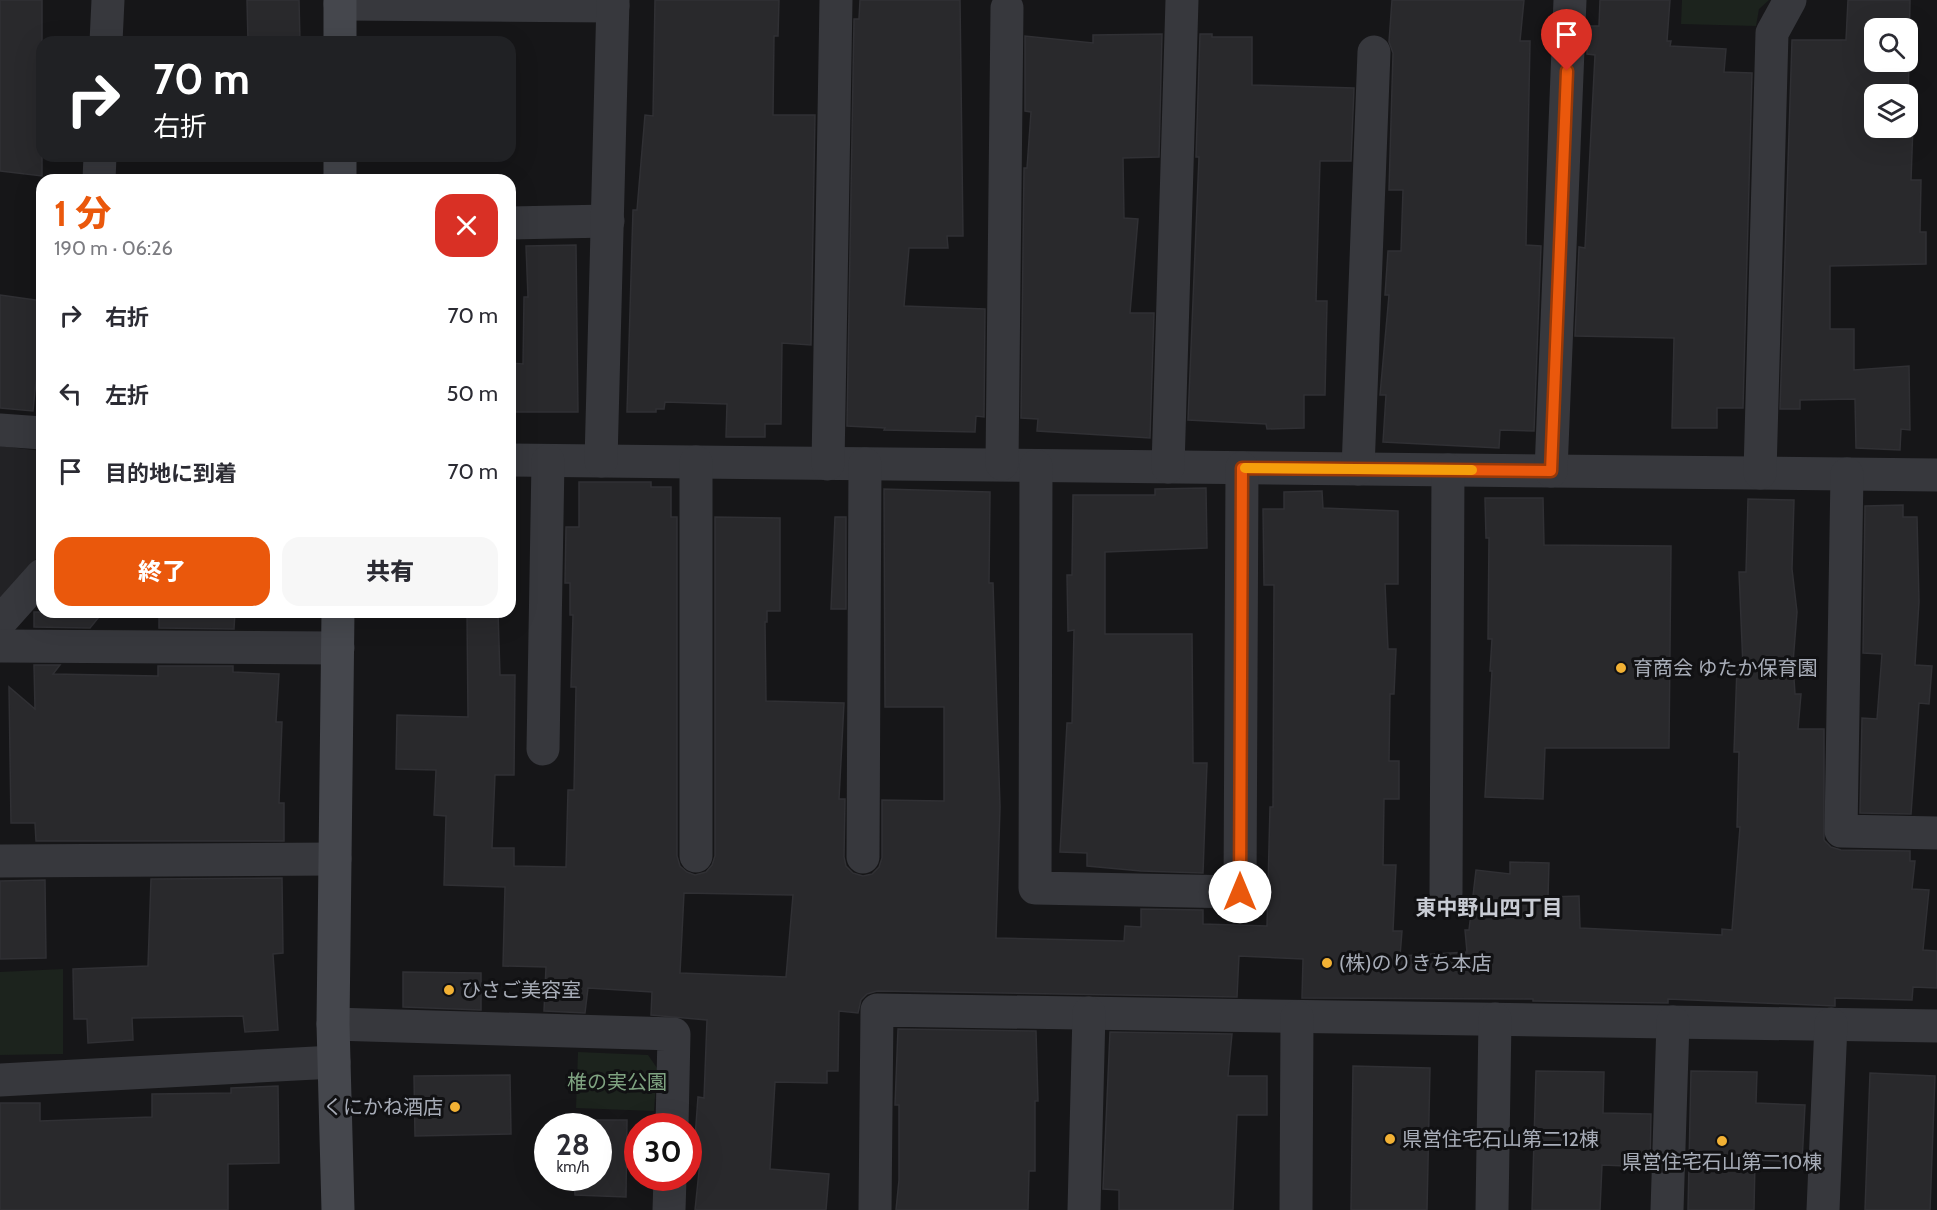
<!DOCTYPE html>
<html lang="ja">
<head>
<meta charset="utf-8">
<style>
  body { margin:0; font-family:Cabin,"Noto Sans JP",sans-serif; background:#f7f7f7; color:#2b2b33; height:100vh; display:flex; flex-direction:column; font-size:22px; white-space:nowrap }
  * { box-sizing:border-box; margin:0 }
  p { font-size:20px; color:#7c7c81 }
  .icon { flex:none; width:33px; height:33px; fill:none; stroke:currentColor; stroke-width:2; stroke-linecap:round; stroke-linejoin:round }
  .map { position:relative; flex:1; overflow:hidden }
  .sheet { position:absolute; left:36px; top:174px; width:480px; height:444px; display:flex; flex-direction:column; background:#fff; border-radius:18px; box-shadow:0 6px 24px #0002 }
  .sheet>* { flex:none }
  .hud { position:absolute; left:36px; top:36px; width:480px; height:126px; border-radius:18px; box-shadow:0 6px 24px #0002; background:#202124; color:#fff; overflow:hidden }
  .controls { position:absolute; left:1864px; top:18px; display:grid; gap:12px }
  .controls a { display:grid; place-items:center; width:54px; height:54px; border-radius:12px; background:#fff; box-shadow:0 6px 24px #0002; font-size:30px }
  .speed { position:absolute; left:534px; top:1113px; display:flex; gap:12px; font-size:30px; font-weight:700; text-align:center }
  .speed>* { display:grid; place-content:center; width:78px; height:78px; border-radius:50%; background:#fff; box-shadow:0 6px 24px #0002; line-height:1 }
  .speed small { font-size:15px; font-weight:400 }
  .speed .limit { border:9px solid #d22; background:#fff; color:#111 }
  .pin { position:absolute; display:grid; place-items:center; width:51px; height:51px; color:#fff; margin:-62px -26px; border-radius:50% 50% 50% 0; rotate:-45deg; box-shadow:0 0 6px #0007 }
  .pin .icon { rotate:45deg }
  .me { position:absolute; width:66px; margin:-33px; rotate:0deg; stroke-linejoin:round; filter:drop-shadow(0 0 4px #0008) }
  .turn { display:flex; align-items:center; gap:21px; height:126px; padding:0 18px; font-size:27px }
  .turn .icon { width:78px; height:78px; stroke-width:2.5 }
  .turn b { display:block; font-size:42px; line-height:51px }
  .round { display:grid; place-items:center; flex:none; width:63px; height:63px; border-radius:18px; background:#f7f7f7 }
  .head { display:flex; align-items:center; justify-content:space-between; height:102px; padding:0 18px }
  h1 { font-size:36px; font-weight:800; line-height:45px; color:#ea580c }
  .primary-button { display:flex; gap:12px; margin-top:auto; padding:12px 18px }
  .primary-button a { flex:1; height:69px; border-radius:18px; background:#ea580c; color:#fff; font-size:24px; font-weight:800; line-height:69px; text-align:center }
  .primary-button a+a { background:#f7f7f7; color:#2b2b33 }
  ul { padding:0; list-style:none }
  li { display:flex; align-items:center; gap:18px; height:78px; padding:0 18px }
  li div { flex:1 }
  li b { display:block; font-size:22px }
  li em { font-style:normal }
  .map>svg:first-child { display:block }
</style>
</head>
<body>
<div class="map">
<svg width="1937" height="1210" viewBox="0 0 1937 1210">
  <rect width="100%" height="100%" fill="#161618"/>
  <polygon fill="#222225" points="0,446 42,451 42,552 0,600"/>
  <g fill="#1c231d">
    <polygon points="1682,0 1769,0 1759,9 1756,26 1681,24"/>
    <polygon points="63,969 63,1054 0,1055 0,972"/>
    <polygon points="578,1052 648,1055 657,1068 654,1111 576,1108"/>
  </g>
  <g fill="#29292c" stroke="#303034" stroke-width="1.5" fill-rule="evenodd">
    <polygon points="0,0 42,0 42,176 0,171"/>
    <polygon points="247,0 299,0 300,42 248,42"/>
    <polygon points="655,0 779,0 778,36 774,36 773,115 815,115 811,345 782,343 781,424 765,424 765,437 726,437 727,404 665,402 664,409 656,409 656,412 627,412 633,210 637,210 645,115 653,116"/>
    <polygon points="860,0 960,0 963,236 947,236 948,248 909,248 904,306 985,309 984,417 976,416 975,432 884,430 885,428 847,426 854,19 859,19"/>
    <polygon points="1392,0 1524,0 1520,41 1530,41 1526,245 1541,246 1534,431 1500,430 1499,448 1383,442 1386,395 1380,395 1389,295 1385,295 1388,251 1401,251 1403,190 1389,190 1393,53 1389,42"/>
    <polygon points="1600,0 1670,0 1667,41 1671,41 1670,46 1726,49 1724,72 1752,73 1743,408 1717,408 1717,428 1672,428 1674,338 1575,336 1579,247 1585,248 1595,55 1587,54 1588,26 1599,26"/>
    <path d="M1848,0h62l-2,108v-14h-33v34h33v-3h5l-2,55h10l-1,52h6v32l-96,2v63h24v41l55,-4 1,64 -9,-1 -1,21 -44,-2 -1,-49 -55,1v9h-20l12,-369h54zM1875,28h33v34h-33z"/>
    <polygon points="1162,34 1159,157 1123,158 1124,218 1138,219 1130,313 1154,313 1150,438 1037,431 1038,419 1021,418 1024,168 1027,168 1031,112 1025,111 1025,36 1093,43 1093,35"/>
    <polygon points="1200,34 1212,34 1212,37 1252,37 1252,85 1354,88 1351,161 1320,161 1316,301 1327,301 1325,395 1304,395 1304,428 1267,429 1266,424 1188,420 1199,157 1196,157"/>
    <polygon points="576,245 578,412 510,412 510,363 523,364 524,297 528,297 526,246"/>
    <polygon points="0,295 42,301 42,381 36,381 33,411 0,408"/>
    <path d="M579,482h72v5h20v30h6v339l3,10 7,6 8,3 11,-3 6,-7 3,-9v-339l65,1v93h-13v11h-2l1,79 78,2 -5,96h6l-1,58 2,9 7,7 10,3 9,-2 7,-7 3,-9v-58l62,1v-94h-59l-1,-218 106,3 -1,91h4l7,224 -4,131 128,3 1,-15 16,1v-18l62,1v14l64,2 3,-119h3l1,-222h-10l-1,-76h21v-17l38,-1 1,17 75,3v73h-13l3,65h8l-2,45h-4l-1,67h10v38h-15l-1,66h13l-3,66h9l-2,25 67,-4 -2,-22h4l7,-60 34,4v-12l39,1 -1,34 31,-1 1,32 142,7v-6l10,1 8,-103h-3l2,-75h-5l3,-85h6l-4,-95h7l2,-73 46,1 -2,69 5,43 -4,51 2,31h6l-3,35h26v111l7,7 10,3 69,1v10h5l-3,28 17,1 -6,60 14,1v37l-24,-1 -1,13 -77,-2v8l-167,-7v4l-135,-2v-2l-231,-1 1,-39 -64,-3 -2,41 -360,-6 -10,3 -6,6 -3,13 -19,-2 -1,60h-11v12l-52,-1 -5,87 59,5 -3,36h-131l6,-58h-7l4,-55 6,1 3,-78 -56,-5 1,-23 -64,-4 -3,25 -41,-2 2,-44 -43,-1 2,-79 -61,-2 2,-69 -12,-1 2,-45 -40,-1 1,-54 71,2 -1,-105h31l2,63h15l-1,100h-19l-3,73h22v18l52,1 2,-77h6l2,-103h-5l2,-72h-3v-32h-5l1,-56h13zM684,893l109,2 -7,82 -106,-4z"/>
    <polygon points="1206,488 1207,548 1105,552 1105,634 1192,634 1193,763 1207,763 1203,873 1141,871 1087,866 1087,853 1060,852 1067,723 1072,723 1074,630 1068,631 1067,575 1072,575 1073,495 1155,495 1155,489"/>
    <polygon points="1485,498 1543,498 1544,545 1671,546 1669,748 1545,748 1543,799 1485,797 1492,671 1490,671 1492,639 1488,639 1489,538 1486,538"/>
    <polygon points="1903,505 1903,517 1917,517 1919,602 1915,665 1932,666 1929,704 1919,703 1911,814 1860,813 1862,718 1877,719 1882,654 1863,653 1865,506"/>
    <polygon points="835,517 846,517 846,609 831,609"/>
    <polygon points="34,612 103,612 90,628 34,627"/>
    <polygon points="159,612 235,612 234,629 159,628"/>
    <polygon points="34,665 60,665 53,674 158,676 158,666 233,666 233,672 279,674 276,722 282,722 279,803 284,803 284,841 36,841 35,823 11,823 9,687 35,709"/>
    <polygon points="282,878 283,953 273,954 278,1030 245,1032 243,1016 132,1018 133,1040 88,1043 87,1019 74,1019 73,969 148,966 151,879"/>
    <polygon points="45,880 46,958 0,959 0,881"/>
    <polygon points="403,972 481,973 481,1010 403,1007"/>
    <polygon points="898,1029 1036,1031 1038,1101 1035,1101 1035,1171 1029,1171 1028,1210 896,1210 899,1180 899,1105 895,1105"/>
    <polygon points="1110,1032 1232,1034 1228,1076 1267,1076 1267,1115 1237,1115 1233,1210 1119,1210 1119,1190 1103,1189"/>
    <polygon points="1353,1066 1430,1068 1427,1210 1351,1210"/>
    <polygon points="1536,1071 1604,1072 1603,1113 1651,1114 1650,1167 1602,1165 1600,1210 1532,1210"/>
    <polygon points="1691,1071 1757,1072 1756,1103 1805,1105 1802,1162 1755,1160 1754,1210 1688,1210"/>
    <polygon points="1870,1073 1935,1076 1930,1210 1865,1210"/>
    <polygon points="510,1075 511,1134 415,1136 414,1076"/>
    <polygon points="278,1086 279,1163 228,1164 228,1210 0,1210 0,1103 40,1103 40,1121 152,1117 152,1094 231,1093 231,1088"/>
    <polygon points="574,1120 627,1120 626,1197 575,1195 574,1178 598,1178 598,1126 574,1126"/>
  </g>
  <g fill="none" stroke-linecap="round" stroke-linejoin="round">
    <g stroke="#37383d" stroke-width="33">
      <polyline points="340,4 613,6"/>
      <polyline points="106,42 108,0"/>
      <polyline points="99,180 100,156"/>
      <polyline points="510,223 608,221"/>
      <polyline points="0,430 42,433"/>
      <polyline points="510,460 1937,475"/>
      <polyline points="601,461 613,0"/>
      <polyline points="828,464 836,0"/>
      <polyline points="1002,464 1007,8"/>
      <polyline points="1036,466 1035,888 1240,892 1242,468"/>
      <polyline points="1168,467 1182,0"/>
      <polyline points="1358,469 1374,52"/>
      <polyline points="1551,471 1570,0"/>
      <polyline points="1760,473 1772,33 1790,0"/>
      <polyline points="1847,474 1841,831 1937,833"/>
      <polyline points="0,622 42,575"/>
      <polyline points="0,646 338,648"/>
      <polyline points="543,749 548,461"/>
      <polyline points="696,856 696,462"/>
      <polyline points="863,857 865,464"/>
      <polyline points="0,861 335,859"/>
      <polyline points="1446,893 1448,470"/>
      <polyline points="333,1024 674,1034 672,1126"/>
      <polyline points="0,1080 334,1062"/>
      <polyline points="669,1210 670,1178"/>
      <polyline points="875,1210 877,1010 1937,1026"/>
      <polyline points="1084,1210 1089,1013"/>
      <polyline points="1296,1210 1297,1017"/>
      <polyline points="1492,1210 1495,1019"/>
      <polyline points="1667,1210 1673,1022"/>
      <polyline points="1823,1210 1831,1024"/>
    </g>
    <g stroke="#45474d" stroke-width="33">
      <polyline points="340,0 340,42"/>
      <polyline points="340,156 340,180"/>
      <polyline points="338,1210 333,1024 338,612"/>
    </g>
  </g>
  <g fill="none" stroke-linecap="round" stroke-linejoin="round">
    <defs>
      <polyline id="route" points="1240,892 1242,468 1551,471 1567,71"/>
    </defs>
    <use href="#route" stroke="#983908" stroke-width="15"/>
    <use href="#route" stroke="#ea580c" stroke-width="10"/>
    <polyline stroke="#f59e0b" stroke-width="10" points="1245,468 1472,470"/>
  </g>
  <g fill="#f2b134" stroke="#111113" stroke-width="2">
    <circle cx="1621" cy="668" r="6"/>
    <circle cx="1327" cy="963" r="6"/>
    <circle cx="449" cy="990" r="6"/>
    <circle cx="455" cy="1107" r="6"/>
    <circle cx="1390" cy="1139" r="6"/>
    <circle cx="1722" cy="1141" r="6"/>
  </g>
  <g text-anchor="middle" dominant-baseline="central" stroke-width="6" stroke-linejoin="round" paint-order="stroke">
    <g font-size="20" fill="#a8adb8" stroke="#111113" text-anchor="start">
      <text x="1633" y="668">育商会 ゆたか保育園</text>
      <text x="1339" y="963">(株)のりきち本店</text>
      <text x="461" y="990">ひさご美容室</text>
      <text x="443" y="1107" text-anchor="end">くにかね酒店</text>
      <text x="1402" y="1139">県営住宅石山第二12棟</text>
      <text x="1722" y="1162" text-anchor="middle">県営住宅石山第二10棟</text>
    </g>
    <g font-size="20" fill="#7fa381" stroke="#111113">
      <text x="617" y="1082">椎の実公園</text>
    </g>
    <g font-size="21" font-weight="bold" fill="#c9ccd4" stroke="#111113">
      <text x="1489" y="907">東中野山四丁目</text>
    </g>
  </g>
</svg>
<div class="controls">
<a><svg class="icon" aria-label="search" viewBox="0 0 24 24"><circle cx="10" cy="10" r="6"/><path d="M15 15l6 6"/></svg></a>
<a><svg class="icon" aria-label="layers" viewBox="0 0 24 24"><path d="M12 4l9 5-9 5-9-5zM3 14l9 5 9-5"/></svg></a>
</div>
<div class="speed"><div>28<small>km/h</small></div><div class="limit">30</div></div>
<div class="pin" style="left:1567px;top:71px;background:#d93025"><svg class="icon" aria-label="arrive" viewBox="0 0 24 24"><path d="M6 21V4h12l-3 4 3 4H6"/></svg></div>
<svg class="me" style="left:1240px;top:892px" viewBox="-20 -20 40 40"><circle r="19" fill="#fff"/><path d="M0-13L10 11 0 6-10 11z" fill="#ea580c"/></svg>
<div class="hud">
<div class="turn"><svg class="icon" aria-label="right" viewBox="0 0 24 24"><path d="M7 20v-9h11M14 6l5 5-5 5"/></svg><div><b>70 m</b>右折</div></div>
</div>
<section class="sheet">
<div class="head"><div><h1>1 分</h1><p>190 m · 06:26</p></div><a class="round" style="background:#d93025;color:#fff"><svg class="icon" aria-label="close" viewBox="0 0 24 24"><path d="M6 6l12 12M18 6L6 18"/></svg></a></div>
<ul>
<li><svg class="icon" aria-label="right" viewBox="0 0 24 24"><path d="M7 20v-9h11M14 6l5 5-5 5"/></svg><div><b>右折</b></div><em>70 m</em></li>
<li><svg class="icon" aria-label="left" viewBox="0 0 24 24"><path d="M17 20v-9H6M10 6l-5 5 5 5"/></svg><div><b>左折</b></div><em>50 m</em></li>
<li><svg class="icon" aria-label="arrive" viewBox="0 0 24 24"><path d="M6 21V4h12l-3 4 3 4H6"/></svg><div><b>目的地に到着</b></div><em>70 m</em></li>
</ul>
<div class="primary-button"><a>終了</a><a>共有</a></div>
</section>
</div>
</body>
</html>
